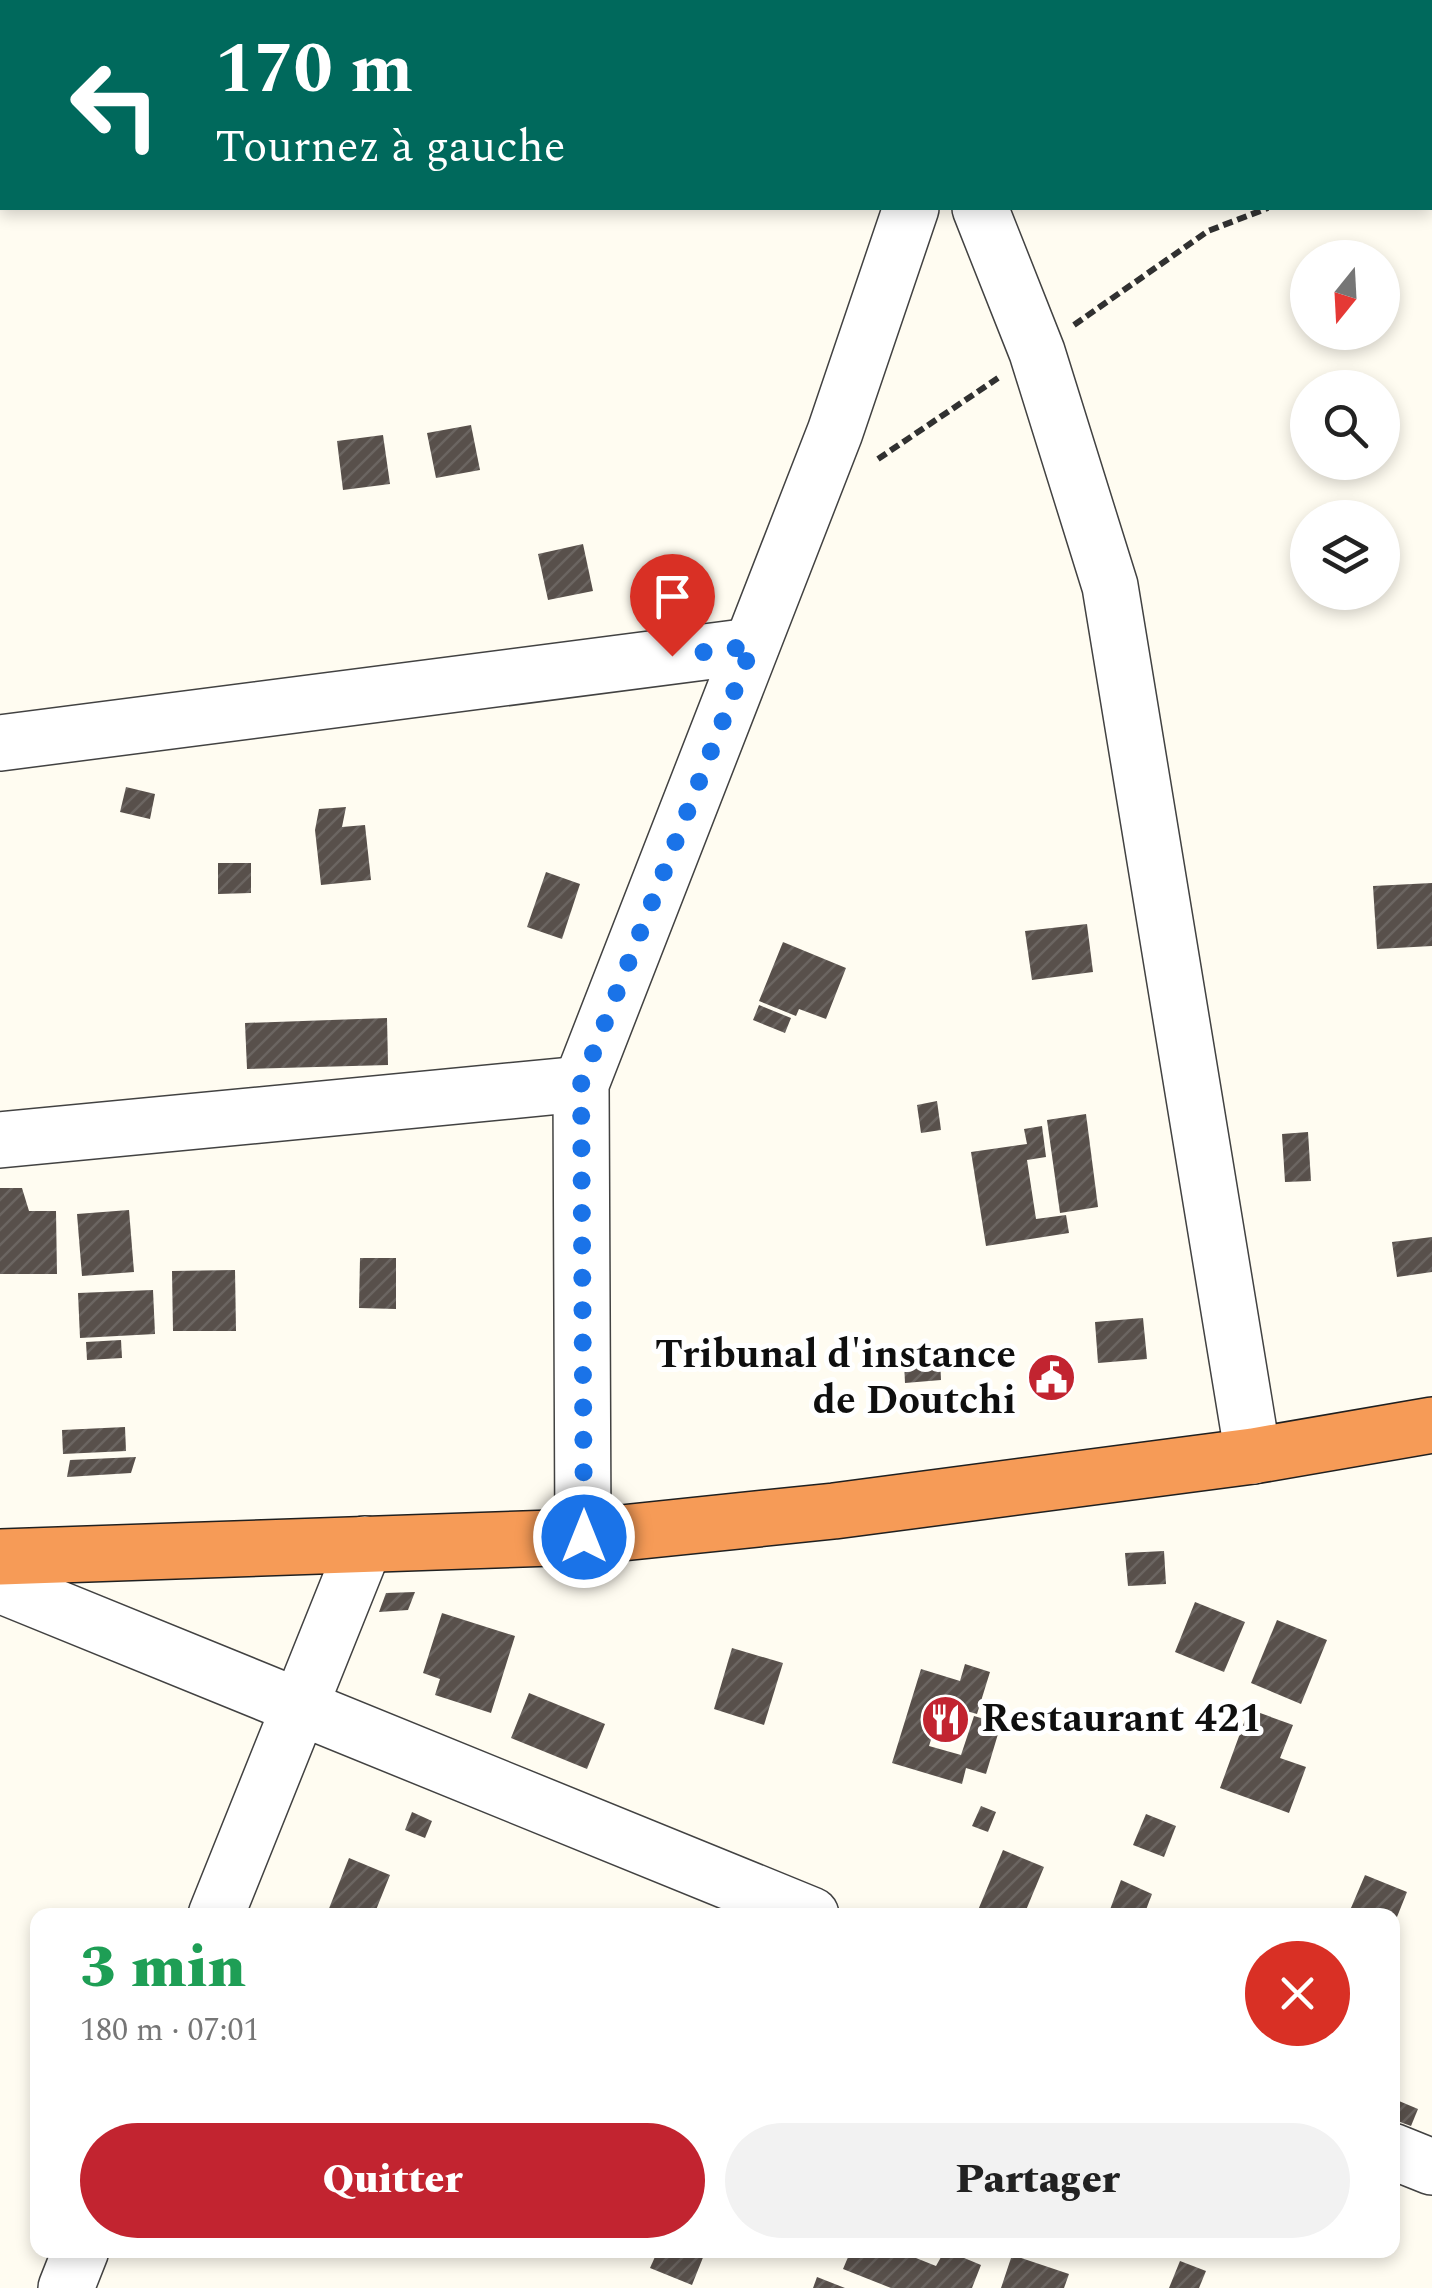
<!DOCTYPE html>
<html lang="fr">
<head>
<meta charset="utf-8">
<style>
  body { margin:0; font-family:Spectral,serif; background:#f2f2f2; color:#222; height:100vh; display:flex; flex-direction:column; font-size:38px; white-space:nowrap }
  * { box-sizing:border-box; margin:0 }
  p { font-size:32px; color:#767676 }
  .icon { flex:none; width:55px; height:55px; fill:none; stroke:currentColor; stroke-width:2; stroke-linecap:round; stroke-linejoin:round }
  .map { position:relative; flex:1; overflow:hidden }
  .drawer { position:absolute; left:30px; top:1908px; width:1370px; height:350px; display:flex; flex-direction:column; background:#fff; border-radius:20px; box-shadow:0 5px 15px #0003 }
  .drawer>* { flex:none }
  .banner { position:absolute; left:0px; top:0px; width:1432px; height:210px; box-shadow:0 5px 15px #0003; background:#00695c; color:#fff; overflow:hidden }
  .needle { width:65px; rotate:198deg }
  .controls { position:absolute; left:1290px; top:240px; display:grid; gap:20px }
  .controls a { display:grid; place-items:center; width:110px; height:110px; border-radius:50%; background:#fff; box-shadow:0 5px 15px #0003; font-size:50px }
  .pin { position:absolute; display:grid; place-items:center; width:85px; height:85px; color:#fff; margin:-102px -42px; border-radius:50% 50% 50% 0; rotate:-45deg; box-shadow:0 0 10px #0007 }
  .pin .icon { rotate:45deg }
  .me { position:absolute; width:110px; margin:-55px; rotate:0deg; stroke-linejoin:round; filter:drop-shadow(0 0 8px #0008) }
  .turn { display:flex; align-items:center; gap:35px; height:210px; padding:0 50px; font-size:45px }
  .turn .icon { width:130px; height:130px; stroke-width:2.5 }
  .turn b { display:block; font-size:70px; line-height:85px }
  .round { display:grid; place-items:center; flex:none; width:105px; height:105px; border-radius:52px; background:#f2f2f2 }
  .headline { display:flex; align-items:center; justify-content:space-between; height:170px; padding:0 50px }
  h1 { font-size:60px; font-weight:800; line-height:75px; color:#1e9e55 }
  .primary-button { display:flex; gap:20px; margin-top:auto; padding:20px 50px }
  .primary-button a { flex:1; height:115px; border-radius:60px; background:#c22430; color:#fff; font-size:40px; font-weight:800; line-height:115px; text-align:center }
  .primary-button a+a { background:#f2f2f2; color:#222 }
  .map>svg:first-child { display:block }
</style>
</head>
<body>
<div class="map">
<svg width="1432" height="2288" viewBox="0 0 1432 2288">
  <defs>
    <pattern id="building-hatch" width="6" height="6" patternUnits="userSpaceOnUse" patternTransform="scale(2.5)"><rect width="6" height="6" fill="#58504b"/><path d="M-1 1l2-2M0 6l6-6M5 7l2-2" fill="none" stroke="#6b6561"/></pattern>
  </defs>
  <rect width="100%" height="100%" fill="#fffcf1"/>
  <g fill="url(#building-hatch)">
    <polygon points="471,425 480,470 436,478 427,433"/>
    <polygon points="383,435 390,484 343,490 337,441"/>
    <polygon points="583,544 593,591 548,600 538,554"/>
    <polygon points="126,787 155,794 150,819 120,812"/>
    <polygon points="346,807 342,827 365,825 371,880 321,885 315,830 319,809"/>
    <polygon points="218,863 251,863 251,893 218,894"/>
    <polygon points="546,872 580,884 562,939 527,927"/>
    <polygon points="1432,883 1432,946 1377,949 1373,886"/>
    <polygon points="1087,924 1093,972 1032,980 1025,931"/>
    <polygon points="783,942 846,968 826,1019 799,1009 796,1016 759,1001"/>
    <polygon points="759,1005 791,1018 785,1033 753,1020"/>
    <polygon points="387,1018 388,1065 247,1069 245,1023"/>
    <polygon points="937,1101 941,1130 921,1133 917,1105"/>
    <polygon points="1086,1114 1098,1207 1060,1213 1047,1120"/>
    <polygon points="1042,1126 1046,1157 1027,1160 1036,1219 1066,1215 1069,1233 986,1246 971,1152 1027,1144 1024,1129"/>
    <polygon points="1308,1132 1311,1181 1285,1182 1282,1134"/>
    <polygon points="0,1188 22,1188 29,1211 56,1211 57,1274 0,1274"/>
    <polygon points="129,1210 134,1272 82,1276 77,1214"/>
    <polygon points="1432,1237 1432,1272 1397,1277 1392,1242"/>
    <polygon points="360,1258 396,1258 396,1309 359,1308"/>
    <polygon points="235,1270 236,1331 173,1331 172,1271"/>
    <polygon points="153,1290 155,1334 80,1338 78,1293"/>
    <polygon points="1143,1318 1147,1359 1098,1363 1095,1322"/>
    <polygon points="121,1340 122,1358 87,1360 86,1342"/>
    <polygon points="940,1359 941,1380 905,1383 904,1362"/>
    <polygon points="125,1427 126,1451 63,1454 62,1430"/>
    <polygon points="136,1457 131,1473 67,1477 70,1460"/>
    <polygon points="1164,1551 1166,1584 1128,1586 1125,1553"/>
    <polygon points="415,1592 408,1610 379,1612 386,1593"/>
    <polygon points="1195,1602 1245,1622 1224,1672 1175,1652"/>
    <polygon points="442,1613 515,1636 491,1713 435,1695 440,1679 423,1673"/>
    <polygon points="1277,1620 1327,1640 1301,1704 1251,1683"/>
    <polygon points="732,1648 783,1663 764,1725 714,1709"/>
    <polygon points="965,1664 990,1672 977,1714 942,1704 929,1746 961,1755 974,1716 1001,1724 986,1774 966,1768 962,1784 892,1763 921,1669 960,1681"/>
    <polygon points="529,1693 605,1724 587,1769 511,1738"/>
    <polygon points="1249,1709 1293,1725 1280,1758 1306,1767 1289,1813 1220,1788"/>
    <polygon points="981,1806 996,1812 988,1832 972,1826"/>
    <polygon points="412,1812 432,1821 425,1838 405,1830"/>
    <polygon points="1146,1814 1176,1826 1164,1857 1133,1845"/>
    <polygon points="1003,1850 1044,1867 1024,1915 976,1915"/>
    <polygon points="349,1858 390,1875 374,1915 336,1915 328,1911"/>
    <polygon points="1365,1875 1407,1892 1393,1927 1392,1915 1348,1915"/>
    <polygon points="1121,1880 1152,1894 1144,1915 1108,1915"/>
    <polygon points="1399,2101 1418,2109 1411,2126 1392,2119"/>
    <polygon points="658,2250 706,2250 692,2285 650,2268"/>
    <polygon points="851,2250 896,2250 936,2266 945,2250 981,2265 972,2288 891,2288 843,2269"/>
    <polygon points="1012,2255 1069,2274 1064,2288 1001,2288"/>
    <polygon points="1180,2261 1206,2271 1199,2288 1169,2288"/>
    <polygon points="817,2277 845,2288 813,2288"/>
  </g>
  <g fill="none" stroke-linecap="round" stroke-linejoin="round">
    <defs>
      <g id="minor">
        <polyline points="993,2 994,0"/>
        <polyline points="980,208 1037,352 1110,586 1253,1456"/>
        <polyline points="0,743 751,646"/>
        <polyline points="0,1140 581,1084"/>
        <polyline points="583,1537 581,1084 835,432 911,208"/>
        <polyline points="0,1585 811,1915"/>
        <polyline points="216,1915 365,1544"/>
        <polyline points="1392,2151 1432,2167"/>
        <polyline points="66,2288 81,2250"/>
      </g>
      <polyline id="highway" points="0,1557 583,1537 834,1511 1253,1456 1432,1425"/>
    </defs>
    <use href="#minor" stroke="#424242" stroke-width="58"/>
    <use href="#highway" stroke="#202020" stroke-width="58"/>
    <g stroke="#313131" stroke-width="6" stroke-dasharray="10 5" stroke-linecap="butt">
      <polyline points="816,0 819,2"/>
      <polyline points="1430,146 1432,146"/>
      <polyline points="1074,325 1208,231 1268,208"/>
      <polyline points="878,459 998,378"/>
    </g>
    <use href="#minor" stroke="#fff" stroke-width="55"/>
    <use href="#highway" stroke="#f69b57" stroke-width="55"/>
  </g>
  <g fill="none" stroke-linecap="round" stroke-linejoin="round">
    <polyline stroke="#1a73e8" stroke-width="18" stroke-dasharray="0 32.4" points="584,1537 581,1084 752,646 672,656"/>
  </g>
  <defs>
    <symbol id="civic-disc" viewBox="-11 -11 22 22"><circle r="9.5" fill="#c22430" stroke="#fff"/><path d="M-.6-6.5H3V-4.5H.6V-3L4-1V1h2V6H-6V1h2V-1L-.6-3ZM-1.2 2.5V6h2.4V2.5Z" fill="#fff"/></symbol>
    <symbol id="restaurant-disc" viewBox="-11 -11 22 22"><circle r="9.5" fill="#c22430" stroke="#fff"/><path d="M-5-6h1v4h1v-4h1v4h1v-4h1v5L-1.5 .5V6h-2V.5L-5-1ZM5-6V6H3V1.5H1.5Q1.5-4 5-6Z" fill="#fff"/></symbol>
  </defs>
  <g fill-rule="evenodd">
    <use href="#civic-disc" x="1024" y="1350" width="55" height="55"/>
    <use href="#restaurant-disc" x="918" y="1692" width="55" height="55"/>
  </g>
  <g text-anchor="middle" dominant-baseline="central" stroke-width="10" stroke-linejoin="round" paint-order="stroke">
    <g font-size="40" font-weight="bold" fill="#0f0f0f" stroke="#fff" text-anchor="end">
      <text x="1016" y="1355">Tribunal d'instance<tspan x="1016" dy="46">de Doutchi</tspan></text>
      <text x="981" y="1719" text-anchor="start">Restaurant 421</text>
    </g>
  </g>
</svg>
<div class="controls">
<a><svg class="needle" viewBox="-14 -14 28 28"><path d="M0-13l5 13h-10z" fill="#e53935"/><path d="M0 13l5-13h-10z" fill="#767676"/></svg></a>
<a><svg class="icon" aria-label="search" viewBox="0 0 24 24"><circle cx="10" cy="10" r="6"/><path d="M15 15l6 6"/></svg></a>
<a><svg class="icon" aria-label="layers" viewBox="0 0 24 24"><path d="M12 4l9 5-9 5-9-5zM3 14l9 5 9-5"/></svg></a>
</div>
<div class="pin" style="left:672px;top:656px;background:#d93025"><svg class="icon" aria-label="arrive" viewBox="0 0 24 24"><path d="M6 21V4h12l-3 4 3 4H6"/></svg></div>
<svg class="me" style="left:584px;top:1537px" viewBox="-20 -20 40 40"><circle r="17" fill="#1a73e8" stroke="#fff" stroke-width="3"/><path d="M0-11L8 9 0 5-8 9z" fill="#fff"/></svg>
<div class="banner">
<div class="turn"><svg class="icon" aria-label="left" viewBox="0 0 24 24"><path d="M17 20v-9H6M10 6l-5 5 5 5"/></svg><div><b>170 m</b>Tournez à gauche</div></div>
</div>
<section class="drawer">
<div class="headline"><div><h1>3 min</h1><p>180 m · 07:01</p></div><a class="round" style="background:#d93025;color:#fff"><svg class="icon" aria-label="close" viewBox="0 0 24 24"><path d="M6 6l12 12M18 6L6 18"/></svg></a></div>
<div class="primary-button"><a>Quitter</a><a>Partager</a></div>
</section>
</div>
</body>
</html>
